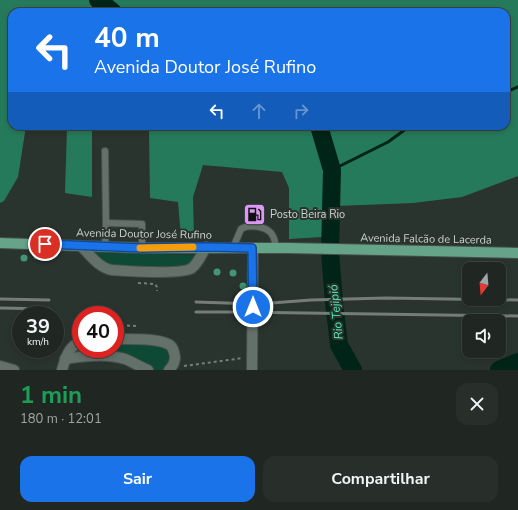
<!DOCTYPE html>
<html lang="pt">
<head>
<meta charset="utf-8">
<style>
  body { margin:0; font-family:"Nunito Sans",sans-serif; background:#282f2b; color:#f1f3f6; height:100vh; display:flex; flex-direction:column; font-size:15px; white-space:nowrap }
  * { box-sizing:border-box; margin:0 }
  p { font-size:13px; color:#a2a5a6 }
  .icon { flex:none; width:22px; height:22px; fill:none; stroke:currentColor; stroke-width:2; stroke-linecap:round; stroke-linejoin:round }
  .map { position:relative; height:370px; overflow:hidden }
  .sheet { display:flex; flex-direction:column; background:#202723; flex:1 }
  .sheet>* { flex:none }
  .hud { position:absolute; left:8px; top:8px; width:502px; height:122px; border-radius:12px; box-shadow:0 2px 6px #0003,0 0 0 1px #3d4441; background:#1a73e8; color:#fff; overflow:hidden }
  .needle { width:26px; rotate:196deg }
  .fabs { position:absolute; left:462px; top:262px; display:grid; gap:8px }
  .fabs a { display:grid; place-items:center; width:44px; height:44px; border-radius:8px; background:#202723; box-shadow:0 2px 6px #0003,0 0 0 1px #3d4441; font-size:20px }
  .speed { position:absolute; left:12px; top:306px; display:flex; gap:8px; font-size:20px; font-weight:700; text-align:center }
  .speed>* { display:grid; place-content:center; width:52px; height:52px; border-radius:50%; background:#202723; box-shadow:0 2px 6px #0003,0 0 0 1px #3d4441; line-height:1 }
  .speed small { font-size:10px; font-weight:400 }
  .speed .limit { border:6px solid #d22; background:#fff; color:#111 }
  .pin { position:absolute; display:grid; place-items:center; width:34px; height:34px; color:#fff; margin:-17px; border:2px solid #fff; border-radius:50%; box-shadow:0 1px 4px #0007 }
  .me { position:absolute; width:44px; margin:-22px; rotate:0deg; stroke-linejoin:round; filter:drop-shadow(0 0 3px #0008) }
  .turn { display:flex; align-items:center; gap:14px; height:84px; padding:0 20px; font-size:18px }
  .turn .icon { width:52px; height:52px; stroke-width:2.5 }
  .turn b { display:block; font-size:28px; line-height:34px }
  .lanes { display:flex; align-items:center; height:38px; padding:0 20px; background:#0003; justify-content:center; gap:20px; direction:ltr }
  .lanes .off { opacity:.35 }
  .round { display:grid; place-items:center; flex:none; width:42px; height:42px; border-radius:12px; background:#282f2b }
  .headline { display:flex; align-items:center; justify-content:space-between; height:68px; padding:0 20px }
  h1 { font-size:24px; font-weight:700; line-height:30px; color:#1e9e55 }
  .cta { display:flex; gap:8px; margin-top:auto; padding:8px 20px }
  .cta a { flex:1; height:46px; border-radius:12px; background:#1a73e8; color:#fff; font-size:16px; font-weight:700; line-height:46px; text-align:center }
  .cta a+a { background:#282f2b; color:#f1f3f6 }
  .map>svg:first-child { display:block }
</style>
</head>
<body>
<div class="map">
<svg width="518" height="370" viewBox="0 0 518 370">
  <rect width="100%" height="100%" fill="#2a342f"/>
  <g fill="#0d4935">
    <polygon points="142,248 164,254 200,256 178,272 106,269 89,250"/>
    <polygon points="115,337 159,339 173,351 168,370 144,370 123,359 65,357 81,340 81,349 115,349"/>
  </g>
  <path fill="#267a5c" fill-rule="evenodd" d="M0,0h518v176l-56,21 -49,6 -78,3 -13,31 -33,2v-51l-7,-16 -79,-7 -10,32 1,42 -13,-2 -3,-35 -28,-4 -1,-69h-57v68l-27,-4 2,-65 -41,-2 -8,51 -14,24 -4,2zM12,12h494v114h-494z"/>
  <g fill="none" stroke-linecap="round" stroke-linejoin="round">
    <g stroke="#012418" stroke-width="3">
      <polyline points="506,92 518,87"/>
      <polyline points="332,170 388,142 410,126"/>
    </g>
    <g stroke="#012418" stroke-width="18">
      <polyline points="98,0 113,12"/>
      <polyline points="319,126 332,170 330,252 334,302 339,345 353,370"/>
      <polyline points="499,370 518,362"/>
    </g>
    <defs>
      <g id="service">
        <polyline points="106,223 142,224 142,248"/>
        <polyline points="105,246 106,223 105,151"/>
        <path d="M233,248l8,-19c7,-5 24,-3 30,4 4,5 4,9 5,15"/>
      </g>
      <g id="minor">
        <path d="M81,246c9,9 18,22 31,24 14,1 70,5 80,-2 6,-5 10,-14 14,-21"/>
        <path d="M115,339c13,0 42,-1 53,5 5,2 6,7 7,13 0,5 -2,9 -6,13"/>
        <path d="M65,359c18,-3 42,-6 60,0 8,3 15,8 23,11"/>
        <polyline points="0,366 14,370"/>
        <path d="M62,370c4,-13 6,-23 19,-29"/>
      </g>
      <polyline id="tertiary" points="252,370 253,248"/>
      <polyline id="primary" points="0,243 142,248 288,248 518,253"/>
    </defs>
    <use href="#service" stroke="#47504b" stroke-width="8"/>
    <use href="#minor" stroke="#47504b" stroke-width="12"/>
    <use href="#tertiary" stroke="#47504b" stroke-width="12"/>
    <use href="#primary" stroke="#47504b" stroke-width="12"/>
    <g stroke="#757e7a" stroke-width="2" stroke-dasharray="3 3" stroke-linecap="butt">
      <polyline points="138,283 155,284 157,287 157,291"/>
      <polyline points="115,325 137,326"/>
      <polyline points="184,366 243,358"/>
    </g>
    <use href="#service" stroke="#64706a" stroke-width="6"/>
    <use href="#minor" stroke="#64706a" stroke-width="10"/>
    <use href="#tertiary" stroke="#64706a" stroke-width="10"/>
    <use href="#primary" stroke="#66a48a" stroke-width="10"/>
    <g stroke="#757d79" stroke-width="3">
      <polyline points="0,299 49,300"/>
      <polyline points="196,302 258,304 311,300 386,298 518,300"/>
      <polyline points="0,308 49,309"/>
      <polyline points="196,312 240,312 518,316"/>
    </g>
  </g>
  <g fill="#419676">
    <circle cx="37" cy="256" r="3.5"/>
    <circle cx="24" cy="258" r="3.5"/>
    <circle cx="217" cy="272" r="3.5"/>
    <circle cx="233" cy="273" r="3.5"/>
    <circle cx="243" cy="286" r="3.5"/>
  </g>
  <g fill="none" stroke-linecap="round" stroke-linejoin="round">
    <defs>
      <polyline id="route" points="45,244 142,248 206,247 252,248 253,307"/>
    </defs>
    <use href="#route" stroke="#114b97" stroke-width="10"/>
    <use href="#route" stroke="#1a73e8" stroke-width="7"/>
    <polyline stroke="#f59e0b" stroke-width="7" points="140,248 193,247"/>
  </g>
  <defs>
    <symbol id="fuel-square" viewBox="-11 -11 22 22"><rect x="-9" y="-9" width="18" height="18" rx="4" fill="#db99f5" stroke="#2a342f"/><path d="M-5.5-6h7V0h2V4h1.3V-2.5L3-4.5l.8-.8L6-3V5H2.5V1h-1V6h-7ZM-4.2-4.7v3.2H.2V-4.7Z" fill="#111"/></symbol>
  </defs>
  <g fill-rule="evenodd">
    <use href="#fuel-square" x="242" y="202" width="25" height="25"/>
  </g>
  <g text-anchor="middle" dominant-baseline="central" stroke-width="4" stroke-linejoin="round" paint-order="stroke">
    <g font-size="11" fill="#ced4d1" stroke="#2a342f" text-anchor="start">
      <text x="270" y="214">Posto Beira Rio</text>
    </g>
    <g font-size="11" fill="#ced4d1" stroke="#2a342f">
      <text transform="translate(144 234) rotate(1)">Avenida Doutor José Rufino</text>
      <text transform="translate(426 239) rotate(1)">Avenida Falcão de Lacerda</text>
    </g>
    <g font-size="12" font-style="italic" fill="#56e8b4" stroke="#2a342f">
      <text transform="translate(336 312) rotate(-96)">Rio Tejipió</text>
    </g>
  </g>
</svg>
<div class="fabs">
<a><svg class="needle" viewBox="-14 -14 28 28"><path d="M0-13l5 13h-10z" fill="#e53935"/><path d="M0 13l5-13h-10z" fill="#a2a5a6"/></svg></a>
<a><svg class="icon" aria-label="sound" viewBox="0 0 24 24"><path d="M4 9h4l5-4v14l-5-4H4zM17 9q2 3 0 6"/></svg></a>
</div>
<div class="speed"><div>39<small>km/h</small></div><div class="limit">40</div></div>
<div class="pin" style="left:45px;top:244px;background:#d93025"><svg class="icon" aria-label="arrive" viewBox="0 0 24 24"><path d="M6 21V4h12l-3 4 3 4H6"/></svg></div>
<svg class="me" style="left:253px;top:307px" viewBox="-20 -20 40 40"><circle r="17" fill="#1a73e8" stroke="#fff" stroke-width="3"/><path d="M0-11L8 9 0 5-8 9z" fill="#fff"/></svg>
<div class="hud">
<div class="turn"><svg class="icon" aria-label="left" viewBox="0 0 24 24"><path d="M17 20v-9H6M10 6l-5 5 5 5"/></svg><div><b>40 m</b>Avenida Doutor José Rufino</div></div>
<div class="lanes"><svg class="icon" aria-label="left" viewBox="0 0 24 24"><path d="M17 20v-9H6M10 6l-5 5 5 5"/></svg><svg class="icon off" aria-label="ahead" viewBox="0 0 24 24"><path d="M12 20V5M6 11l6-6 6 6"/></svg><svg class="icon off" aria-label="right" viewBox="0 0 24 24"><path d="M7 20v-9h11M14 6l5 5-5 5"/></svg></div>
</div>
</div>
<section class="sheet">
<div class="headline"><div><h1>1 min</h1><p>180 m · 12:01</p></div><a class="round"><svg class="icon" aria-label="close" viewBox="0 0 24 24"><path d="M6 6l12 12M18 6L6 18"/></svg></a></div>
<div class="cta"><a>Sair</a><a>Compartilhar</a></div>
</section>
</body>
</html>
